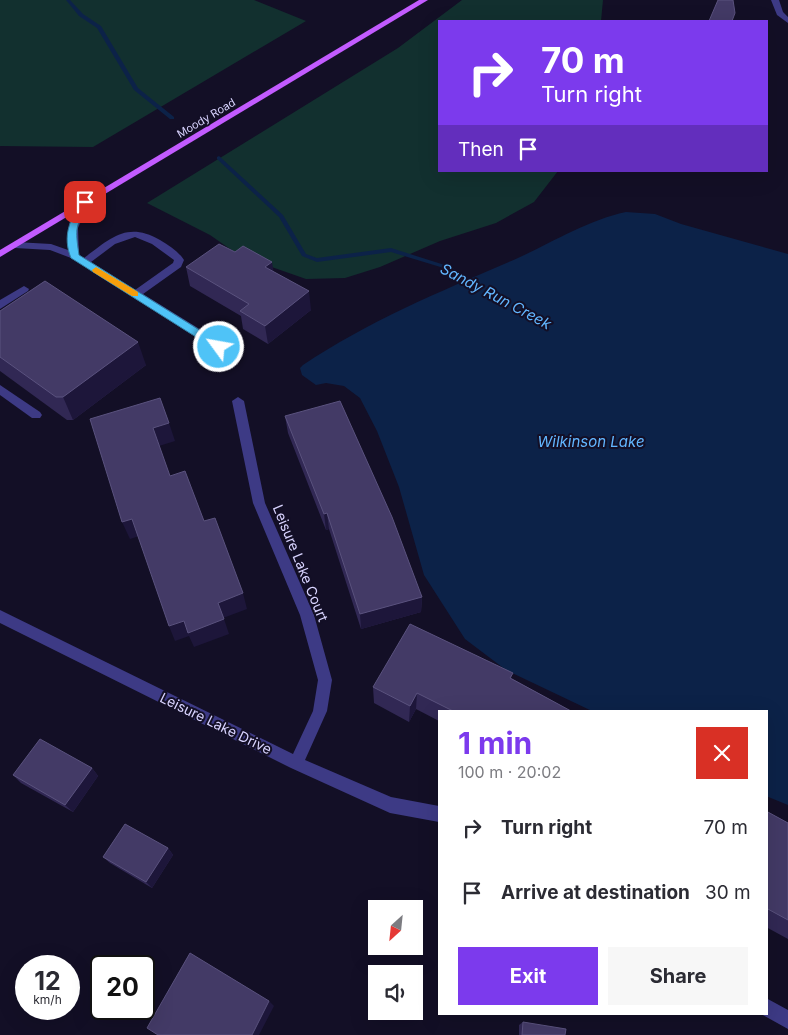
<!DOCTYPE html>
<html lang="en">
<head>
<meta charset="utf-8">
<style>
  body { margin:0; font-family:Inter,sans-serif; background:#f7f7f7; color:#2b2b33; height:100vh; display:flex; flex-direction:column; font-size:19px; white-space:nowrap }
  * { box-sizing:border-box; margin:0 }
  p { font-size:16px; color:#7c7c81 }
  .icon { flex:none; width:28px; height:28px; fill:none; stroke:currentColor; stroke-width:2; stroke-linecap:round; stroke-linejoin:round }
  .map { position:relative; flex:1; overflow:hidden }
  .sheet { position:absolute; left:438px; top:710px; width:330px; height:305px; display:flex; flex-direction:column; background:#fff; border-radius:0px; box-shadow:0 5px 20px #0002 }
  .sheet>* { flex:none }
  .guide { position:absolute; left:438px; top:20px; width:330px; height:152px; border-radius:0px; box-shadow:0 5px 20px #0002; background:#7c3aed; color:#fff; overflow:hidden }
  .needle { width:32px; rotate:207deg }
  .buttons { position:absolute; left:368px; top:900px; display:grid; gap:10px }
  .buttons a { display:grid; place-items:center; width:55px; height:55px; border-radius:0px; background:#fff; box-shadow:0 5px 20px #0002; font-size:25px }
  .speed { position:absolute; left:15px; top:955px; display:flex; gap:10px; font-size:25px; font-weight:700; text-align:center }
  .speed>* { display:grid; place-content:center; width:65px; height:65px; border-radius:50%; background:#fff; box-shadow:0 5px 20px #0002; line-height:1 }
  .speed small { font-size:12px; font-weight:400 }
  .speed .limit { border:2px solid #111; border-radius:8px; background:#fff; color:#111 }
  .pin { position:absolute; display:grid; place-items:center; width:42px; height:42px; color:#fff; margin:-21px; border-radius:10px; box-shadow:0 2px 8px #0006 }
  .me { position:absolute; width:55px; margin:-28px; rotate:302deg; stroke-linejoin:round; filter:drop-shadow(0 0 4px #0008) }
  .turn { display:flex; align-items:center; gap:18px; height:105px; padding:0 20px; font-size:22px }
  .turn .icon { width:65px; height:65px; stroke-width:2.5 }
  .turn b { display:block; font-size:35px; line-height:42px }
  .then { display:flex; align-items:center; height:48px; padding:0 20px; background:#0003; gap:10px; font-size:19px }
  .round { display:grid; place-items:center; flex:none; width:52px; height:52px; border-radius:0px; background:#f7f7f7 }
  .overview { display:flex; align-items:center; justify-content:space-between; height:85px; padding:0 20px }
  h1 { font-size:30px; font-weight:700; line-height:38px; color:#7c3aed }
  .action { display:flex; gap:10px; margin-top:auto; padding:10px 20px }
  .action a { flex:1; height:58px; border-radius:0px; background:#7c3aed; color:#fff; font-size:20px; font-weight:700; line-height:58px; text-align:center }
  .action a+a { background:#f7f7f7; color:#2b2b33 }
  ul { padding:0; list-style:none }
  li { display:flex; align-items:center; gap:15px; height:65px; padding:0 20px }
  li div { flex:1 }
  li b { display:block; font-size:19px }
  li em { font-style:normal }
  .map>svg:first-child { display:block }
</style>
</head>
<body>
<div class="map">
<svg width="788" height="1035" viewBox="0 0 788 1035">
  <rect width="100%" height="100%" fill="#130f26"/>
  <g fill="#12302f">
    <polygon points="0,0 254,0 306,21 93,147 0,146"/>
    <polygon points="462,0 603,0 601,21 439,21 439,171 558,171 534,202 496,223 440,241 380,267 345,278 306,279 266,265 233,251 210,235 147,203 398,48"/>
  </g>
  <path fill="#0c2248" d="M626,212l29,2 26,10 107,30v551l-22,-9v-85h-174l-86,-41 -41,-31 -41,-64 -25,-88 -22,-56 -17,-33 -16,-12 -18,-3 -10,2 -14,-10 -2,-7 3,-3c67,-45 141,-75 215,-107 35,-16 70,-38 108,-46z"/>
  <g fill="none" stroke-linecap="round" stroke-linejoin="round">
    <g fill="#0c2248" fill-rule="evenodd">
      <polygon points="66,0 70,0 83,14 101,26 138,88 174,117 174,119 170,119 134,90 97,28 79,16"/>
      <polygon points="219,156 283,215 306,254 317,258 391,248 451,267 478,284 477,285 473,285 447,269 391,252 317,262 302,256 279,217 217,159 217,157"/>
    </g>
    <g fill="#3d3a85" fill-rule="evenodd">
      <polygon points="771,0 779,0 783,12 788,17 788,23 777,15"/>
      <path d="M85,199l5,3 -12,26 1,27 5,3c27,-20 43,-37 76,-18 10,6 18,11 24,20l-3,7 -38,27 97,60 1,3 -1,3h-8l-161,-102 -21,-8 -35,-2 -5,-3 5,-3 36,2 17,6c-1,-14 1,-45 17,-51zM135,237l17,7 22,16 -1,3 -38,27 -44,-28 24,-18z"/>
      <polygon points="24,286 29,289 28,291 0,309 0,300"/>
      <polygon points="0,385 40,412 42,415 40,418 32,418 0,395"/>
      <polygon points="238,397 244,401 265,503 314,615 332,680 327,711 305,760 391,797 439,806 439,822 390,813 291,768 0,623 0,610 293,754 313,711 318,680 300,615 253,503 232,401"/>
      <polygon points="766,998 788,1010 788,1029 761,1014 766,1014"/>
    </g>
    <polygon fill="#c25bff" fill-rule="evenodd" points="419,0 428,0 0,257 0,250"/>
  </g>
  <g fill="#312854">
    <polygon points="235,252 274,272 311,310 268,344 243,329 241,316 190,286 186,267"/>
    <polygon points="0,311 146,365 73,420 67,420 0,371"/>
    <polygon points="285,416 422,597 421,612 361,629 329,529 326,530 288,433"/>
    <polygon points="513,673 511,678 571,711 439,711 439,721 416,709 409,722 374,703 373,687"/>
    <polygon points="92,768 98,776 73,812 21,783 13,775"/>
    <polygon points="766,811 788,823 788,939 766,927"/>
    <polygon points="168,848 173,855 152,888 110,863 103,857"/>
    <polygon points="523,1022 565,1035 519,1035 519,1025"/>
  </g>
  <g fill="#1d163a">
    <polygon points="272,262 275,280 265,267"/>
    <polygon points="309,291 311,310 268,344 265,326"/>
    <polygon points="138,342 146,365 73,420 63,397"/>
    <polygon points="169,423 175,441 159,446 153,428"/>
    <polygon points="327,513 329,529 326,530 324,514"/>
    <polygon points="132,519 139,536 130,539 122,522"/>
    <polygon points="243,593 247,609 223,618 218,603"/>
    <polygon points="422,597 421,612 361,629 360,614"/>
    <polygon points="224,619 229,634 194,647 189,636 175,641 169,626 184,621"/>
    <polygon points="417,693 416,709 409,722 410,706"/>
    <polygon points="92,768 98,776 73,812 65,805"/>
    <polygon points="168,848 173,855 152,888 146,882"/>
    <polygon points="269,1001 274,1006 259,1035 252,1035"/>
  </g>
  <g fill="#433a66" stroke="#5a527e">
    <polygon points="718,0 733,0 735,13 732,21 709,21"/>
    <polygon points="219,244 235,252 243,246 272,262 265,267 309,291 265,326 240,311 249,304 186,267"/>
    <polygon points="45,281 138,342 63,397 56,397 0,357 0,311"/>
    <polygon points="160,398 169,423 153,428 170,476 185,471 204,521 215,518 243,593 218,603 224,619 188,633 184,621 169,626 132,519 122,522 90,419"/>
    <polygon points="340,401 392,517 422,597 360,614 327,513 324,514 285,416"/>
    <polygon points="410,624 513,673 510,678 571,711 453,711 417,693 410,706 373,687"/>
    <polygon points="40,739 92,768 65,805 13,775"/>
    <polygon points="766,811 788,823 788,920 766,908"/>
    <polygon points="125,824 168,848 146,882 103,857"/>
    <polygon points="190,953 269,1001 252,1035 158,1035 147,1028"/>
    <polygon points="523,1022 566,1029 565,1035 522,1035"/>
  </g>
  <path fill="#4fc3f7" stroke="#337fa1" d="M82,200l8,2c-15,24 -15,26 -11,53l143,89v5h-7l-144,-91c-9,-22 -1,-39 11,-58z"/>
  <polygon fill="#f59e0b" points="96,267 138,292 138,296 132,296 93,272 92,270"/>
  <g text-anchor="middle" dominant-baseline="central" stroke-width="4" stroke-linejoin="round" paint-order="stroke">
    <g font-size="11" fill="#d9d4ff" stroke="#130f26">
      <text transform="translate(206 118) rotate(-31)">Moody Road</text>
    </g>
    <g font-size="14" fill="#d9d4ff" stroke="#130f26">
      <text transform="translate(301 563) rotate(68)">Leisure Lake Court</text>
      <text transform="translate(216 723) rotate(26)">Leisure Lake Drive</text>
    </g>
    <g font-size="15" font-style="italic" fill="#62b6ff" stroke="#130f26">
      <text transform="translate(496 296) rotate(28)">Sandy Run Creek</text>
      <text x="591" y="441">Wilkinson Lake</text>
    </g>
  </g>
</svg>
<div class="buttons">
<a><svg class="needle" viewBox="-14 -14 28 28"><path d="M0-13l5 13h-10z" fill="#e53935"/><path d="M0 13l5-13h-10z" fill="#7c7c81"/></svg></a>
<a><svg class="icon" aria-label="sound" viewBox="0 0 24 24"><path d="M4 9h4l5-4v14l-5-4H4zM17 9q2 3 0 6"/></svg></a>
</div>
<div class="speed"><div>12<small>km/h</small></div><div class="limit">20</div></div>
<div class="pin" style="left:85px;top:202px;background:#d93025"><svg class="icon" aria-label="arrive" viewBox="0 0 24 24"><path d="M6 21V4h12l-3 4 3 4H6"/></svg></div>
<svg class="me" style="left:219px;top:347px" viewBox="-20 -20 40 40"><circle r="17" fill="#4fc3f7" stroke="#fff" stroke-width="3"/><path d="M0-11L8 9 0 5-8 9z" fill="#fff"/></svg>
<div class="guide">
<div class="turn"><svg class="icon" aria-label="right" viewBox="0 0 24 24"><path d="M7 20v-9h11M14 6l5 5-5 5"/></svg><div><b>70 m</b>Turn right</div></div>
<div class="then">Then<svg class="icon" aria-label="arrive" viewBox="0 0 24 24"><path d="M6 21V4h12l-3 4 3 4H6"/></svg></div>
</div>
<section class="sheet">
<div class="overview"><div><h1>1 min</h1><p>100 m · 20:02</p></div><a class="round" style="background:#d93025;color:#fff"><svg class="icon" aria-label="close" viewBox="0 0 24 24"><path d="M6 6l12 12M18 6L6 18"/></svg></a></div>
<ul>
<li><svg class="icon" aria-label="right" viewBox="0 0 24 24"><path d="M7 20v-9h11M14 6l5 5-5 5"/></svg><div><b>Turn right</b></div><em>70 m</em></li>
<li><svg class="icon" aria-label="arrive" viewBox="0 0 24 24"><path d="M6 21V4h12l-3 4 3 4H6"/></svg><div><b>Arrive at destination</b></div><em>30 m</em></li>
</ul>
<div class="action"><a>Exit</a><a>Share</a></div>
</section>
</div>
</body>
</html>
